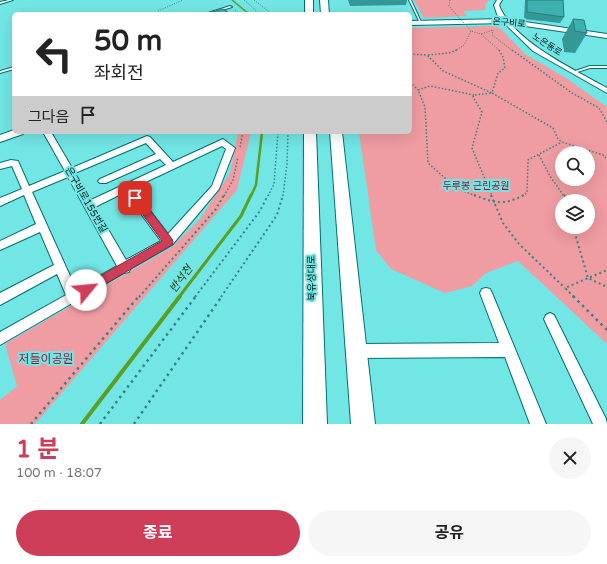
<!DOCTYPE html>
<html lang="ko">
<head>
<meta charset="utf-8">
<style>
  body { margin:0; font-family:"Varela Round","Noto Sans KR",sans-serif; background:#f6f6f6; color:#222; height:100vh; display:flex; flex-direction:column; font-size:15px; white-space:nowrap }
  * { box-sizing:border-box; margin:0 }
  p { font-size:13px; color:#767676 }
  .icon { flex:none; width:22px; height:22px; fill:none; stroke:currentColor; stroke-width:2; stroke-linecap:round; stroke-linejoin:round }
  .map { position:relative; height:424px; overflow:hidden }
  .sheet { display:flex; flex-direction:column; background:#fff; flex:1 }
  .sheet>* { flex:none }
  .banner { position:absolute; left:12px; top:12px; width:400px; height:122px; border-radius:6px; box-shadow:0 4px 16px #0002; background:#fff; color:#222; overflow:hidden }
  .tools { position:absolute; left:555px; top:146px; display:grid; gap:8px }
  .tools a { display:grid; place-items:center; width:40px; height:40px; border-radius:50%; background:#fff; box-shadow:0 4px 16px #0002; font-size:20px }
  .pin { position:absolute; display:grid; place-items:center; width:34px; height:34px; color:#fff; margin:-17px; border-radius:8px; box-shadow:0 2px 6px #0006 }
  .me { position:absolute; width:44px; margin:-22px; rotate:62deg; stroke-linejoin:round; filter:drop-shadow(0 0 3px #0008) }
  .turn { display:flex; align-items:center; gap:14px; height:84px; padding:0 16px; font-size:18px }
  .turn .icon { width:52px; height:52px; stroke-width:2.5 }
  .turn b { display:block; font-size:28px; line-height:34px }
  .then { display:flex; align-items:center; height:38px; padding:0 16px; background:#0003; gap:8px; font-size:15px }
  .round { display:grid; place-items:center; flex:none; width:42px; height:42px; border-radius:21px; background:#f6f6f6 }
  .headline { display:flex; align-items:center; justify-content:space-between; height:68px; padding:0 16px }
  h1 { font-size:24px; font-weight:700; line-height:30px; color:#cf3e58 }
  .cta { display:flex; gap:8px; margin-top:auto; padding:8px 16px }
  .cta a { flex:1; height:46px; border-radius:24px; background:#cf3e58; color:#fff; font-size:16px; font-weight:700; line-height:46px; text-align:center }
  .cta a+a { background:#f6f6f6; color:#222 }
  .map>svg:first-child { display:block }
</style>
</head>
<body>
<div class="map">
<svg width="607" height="424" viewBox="0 0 607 424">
  <rect width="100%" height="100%" fill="#72e6e5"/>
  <g fill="#ef9ca2" fill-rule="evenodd">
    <polygon points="414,0 489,0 485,5 486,10 463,11 467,16 424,18"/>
    <path d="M493,26l7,2 25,26 41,24 41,29v237l-89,-83 -32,12 -14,13 -27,7 -54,-24 -15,-19 -17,-118h51v-104zM562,153h26v26h-26zM562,201h26v26h-26z"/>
    <polygon points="238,132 251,132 237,190 35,424 0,424 0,400 17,386 5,344 171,248 200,219 230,173"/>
  </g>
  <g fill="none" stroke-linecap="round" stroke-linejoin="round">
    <polyline stroke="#5a9f21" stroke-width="1.5" points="232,0 249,14"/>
    <polyline stroke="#5a9f21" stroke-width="2.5" points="251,196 256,185 262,132"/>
    <polyline stroke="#5a9f21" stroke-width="3" points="179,297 241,216 251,195"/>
    <polyline stroke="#5a9f21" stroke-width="4" points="82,424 180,296"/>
    <defs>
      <g id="service">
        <polygon points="9,0 13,0 0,4 0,2"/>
        <polygon points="409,0 411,0 422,24 420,23"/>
        <polygon points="230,6 232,7 209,14 205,14"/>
        <polygon points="590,66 607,66 607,68 590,68 574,73 572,72"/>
        <polygon points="14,67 14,69 0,73 0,71"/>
      </g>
      <g id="minor">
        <path d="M497,0h5l-3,5c13,36 76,65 108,83v5l-74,-42 -35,-34 -4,-12z"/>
        <path d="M43,132h8l21,36 75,-32 3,1 23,25 50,-23 12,9 -16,41 -47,56 -42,24 -1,3 -5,1 -124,72v-13l66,-37 -9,-21 -57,31v-12l54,-28 -14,-33 -40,18v-9l36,-17 -12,-29 -24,11v-8l22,-9 -10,-23 -12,3v-6l11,-3 7,1 11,25 36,-15zM146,143l10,11 -56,25 -2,2 2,2h6l54,-24 6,6 -75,35 -16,-27zM222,146l4,3 -14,37 -44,48 -35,-46zM68,177l49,89 -41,23 -44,-97zM125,192l36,49 -35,19 -31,-53z"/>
        <polygon points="486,288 490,289 492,293 546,424 530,424 505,357 356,358 351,356 349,351 351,346 356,344 499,343 480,293 482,289"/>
        <polygon points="550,313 554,315 606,419 607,424 593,424 544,319 546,315"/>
      </g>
      <g id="tertiary">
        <polygon points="505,19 607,34 607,38 505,23 410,25 410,21"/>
        <polygon points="14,130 14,132 24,132 23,134 0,142 0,135"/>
      </g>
      <g id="primary">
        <rect x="305" y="0" width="8" height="14"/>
        <polygon points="320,0 328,0 329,14 321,14"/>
        <polygon points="304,132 316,132 327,424 303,424"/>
        <polygon points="330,132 342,132 375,424 351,424"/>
      </g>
    </defs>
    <use href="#service" stroke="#006f6f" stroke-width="2"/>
    <use href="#minor" stroke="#006f6f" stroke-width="2"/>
    <use href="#tertiary" stroke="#006f6f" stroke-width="2"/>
    <use href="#primary" stroke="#006f6f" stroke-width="2"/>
    <g stroke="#3a8181" stroke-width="1" stroke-dasharray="1 1.5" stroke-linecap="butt">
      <polyline points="244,0 260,14"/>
      <polyline points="254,0 272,14"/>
      <polyline points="450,0 449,6 455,13"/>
      <polyline points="235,10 240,14"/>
      <polyline points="158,11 183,0"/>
      <polyline points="493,30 492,35 513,51"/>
      <polyline points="481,34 500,51"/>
      <polyline points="455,51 464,45 471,31 481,34 493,30"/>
    </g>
    <g stroke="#3a8181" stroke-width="1.5" stroke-dasharray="1.5 2" stroke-linecap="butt">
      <polyline points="457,50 449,53 427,55 443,71 492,93 474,95 473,97 482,112 472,148 492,196"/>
      <polyline points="499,50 503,57 505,68 498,73 492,93 553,128 558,139 562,142 603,155 607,159"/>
      <polyline points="512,50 572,93 599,108 607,122"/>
      <polyline points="410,54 427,55"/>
      <polyline points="410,82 418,90"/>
      <polyline points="474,95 430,86 418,90 425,107 428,163 456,188 476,196"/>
      <polyline points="240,147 243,132"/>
      <polyline points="539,155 550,176 564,196"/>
      <polyline points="224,196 233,180 238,157"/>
      <polyline points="268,196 274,184 278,132"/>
      <polyline points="283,196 287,164 288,132"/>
      <polyline points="522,196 527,193 528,160 562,142"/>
    </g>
    <g stroke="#3a8181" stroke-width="2" stroke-dasharray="2 3" stroke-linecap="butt">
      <path d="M474,195c21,8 29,11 50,0"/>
      <polyline points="491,195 503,223 519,244 565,288"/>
      <polyline points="564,195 568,201"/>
      <polyline points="573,227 588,278 607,287"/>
      <polyline points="139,297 216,209 224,195"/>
      <polyline points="195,297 260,211 268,195"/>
      <polyline points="221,297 277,215 283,195"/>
      <polyline points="574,297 565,288 607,270"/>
    </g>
    <g stroke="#3a8181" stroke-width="2.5" stroke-dasharray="2.5 4" stroke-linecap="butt">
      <polyline points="573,296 607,330"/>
      <polyline points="31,424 139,296"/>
      <polyline points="100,424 196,296"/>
      <polyline points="134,424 222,296"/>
    </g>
    <use href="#service" fill="#fff" fill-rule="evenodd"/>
    <use href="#minor" fill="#fff" fill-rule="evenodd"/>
    <use href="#tertiary" fill="#fff" fill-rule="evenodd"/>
    <use href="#primary" fill="#fff" fill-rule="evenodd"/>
    <polyline stroke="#3a8181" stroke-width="1" stroke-dasharray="1 1.5" stroke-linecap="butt" points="455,13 471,31"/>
  </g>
  <g fill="#349897">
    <polygon points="348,0 407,0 406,5 350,6"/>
    <polygon points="525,0 563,0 564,17 560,23 524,19"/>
    <polygon points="573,19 587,33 575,53 564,52 562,39"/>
  </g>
  <g fill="#3cb1b0" stroke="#2a7c7b">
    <polygon points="527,0 563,0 564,17 527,12"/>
    <polygon points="223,9 231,14 204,14"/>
    <polygon points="573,19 584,20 587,33 575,31"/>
  </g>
  <polygon fill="#cf3e58" stroke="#872839" points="135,195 139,196 172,239 173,242 172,245 90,293 86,295 82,293 81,290 82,286 162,241 132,200 131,198"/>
  <g text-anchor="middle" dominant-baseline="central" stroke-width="4" stroke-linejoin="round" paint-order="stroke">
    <g font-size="9" fill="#011a1a" stroke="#72e6e5">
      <text transform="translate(509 23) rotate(5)">은구비로</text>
      <text transform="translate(547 45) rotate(33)">노은동로</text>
    </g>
    <g font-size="10" fill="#951735" stroke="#72e6e5">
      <text x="476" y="186">두루봉 근린공원</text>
    </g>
    <g font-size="10" fill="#011a1a" stroke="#72e6e5">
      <text transform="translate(86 200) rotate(60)">은구비로155번길</text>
      <text transform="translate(312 278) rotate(-91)">북유성대로</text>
    </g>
    <g font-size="11" font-style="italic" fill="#1a3505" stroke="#72e6e5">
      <text transform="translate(181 279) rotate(-53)">반석천</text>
    </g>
    <g font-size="12" fill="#951735" stroke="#72e6e5">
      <text x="46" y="359">저들이공원</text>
    </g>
  </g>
</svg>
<div class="tools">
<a><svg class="icon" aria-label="search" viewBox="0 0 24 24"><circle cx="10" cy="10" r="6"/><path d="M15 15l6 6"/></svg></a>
<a><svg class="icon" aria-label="layers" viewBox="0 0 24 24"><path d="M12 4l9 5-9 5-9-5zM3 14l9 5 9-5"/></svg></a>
</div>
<div class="pin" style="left:135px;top:198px;background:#d93025"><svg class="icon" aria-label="arrive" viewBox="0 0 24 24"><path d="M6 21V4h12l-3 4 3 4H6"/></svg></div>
<svg class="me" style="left:86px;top:290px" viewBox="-20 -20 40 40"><circle r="19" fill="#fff"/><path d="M0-13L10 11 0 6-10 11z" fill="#cf3e58"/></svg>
<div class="banner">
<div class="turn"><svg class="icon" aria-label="left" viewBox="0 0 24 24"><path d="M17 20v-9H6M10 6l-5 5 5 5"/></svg><div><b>50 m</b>좌회전</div></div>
<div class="then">그다음<svg class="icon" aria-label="arrive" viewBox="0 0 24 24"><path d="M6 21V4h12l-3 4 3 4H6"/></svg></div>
</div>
</div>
<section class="sheet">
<div class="headline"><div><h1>1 분</h1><p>100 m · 18:07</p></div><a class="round"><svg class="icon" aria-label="close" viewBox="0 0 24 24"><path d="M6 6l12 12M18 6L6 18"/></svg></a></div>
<div class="cta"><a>종료</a><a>공유</a></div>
</section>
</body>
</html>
